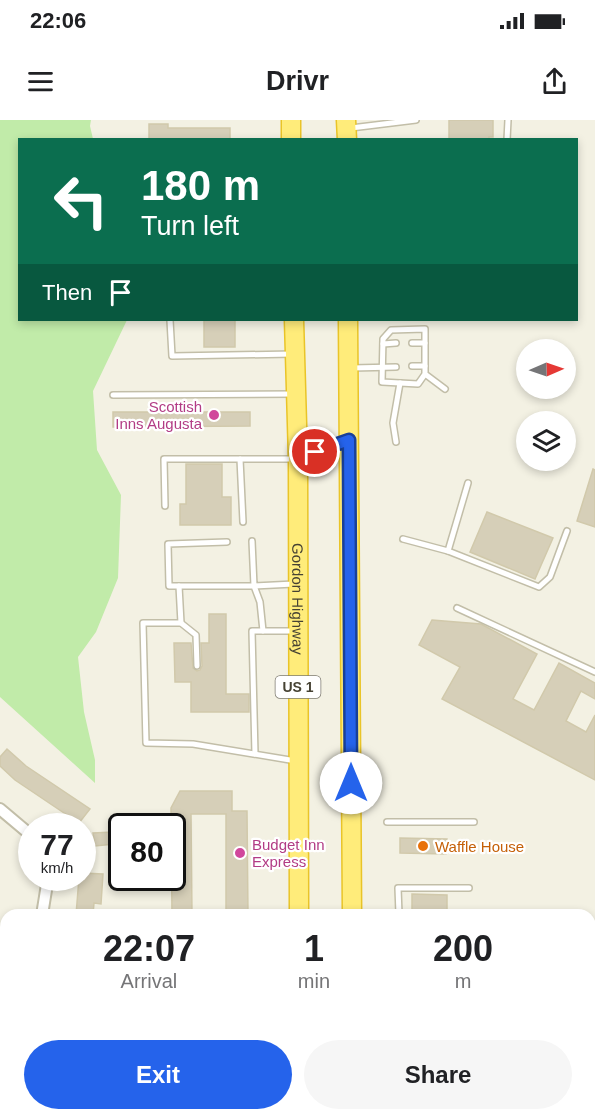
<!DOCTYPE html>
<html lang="en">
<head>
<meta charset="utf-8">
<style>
  body { margin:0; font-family:Helvetica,sans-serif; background:#f6f6f6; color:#202124; height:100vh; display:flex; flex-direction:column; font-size:22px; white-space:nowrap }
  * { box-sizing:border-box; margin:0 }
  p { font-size:20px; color:#757577 }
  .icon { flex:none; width:33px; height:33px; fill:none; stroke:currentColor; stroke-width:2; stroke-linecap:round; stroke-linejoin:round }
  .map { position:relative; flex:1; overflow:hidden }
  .panel { position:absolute; left:0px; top:789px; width:596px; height:212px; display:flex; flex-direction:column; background:#fff; border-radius:18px 18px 0 0; box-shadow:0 3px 9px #0003 }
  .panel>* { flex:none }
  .banner { position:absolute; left:18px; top:18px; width:560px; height:183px; border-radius:0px; box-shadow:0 3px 9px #0003; background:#0b6e4f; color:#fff; overflow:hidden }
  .needle { width:39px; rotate:88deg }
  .fabs { position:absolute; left:516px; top:219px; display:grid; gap:12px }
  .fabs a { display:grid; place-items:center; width:60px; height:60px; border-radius:50%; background:#fff; box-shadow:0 3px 9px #0003; font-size:30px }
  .speed { position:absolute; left:18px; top:693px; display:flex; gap:12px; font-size:30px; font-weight:700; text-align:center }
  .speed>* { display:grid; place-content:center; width:78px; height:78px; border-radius:50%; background:#fff; box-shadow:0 3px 9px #0003; line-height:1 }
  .speed small { font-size:15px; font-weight:400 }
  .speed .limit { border:3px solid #111; border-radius:9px; background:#fff; color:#111 }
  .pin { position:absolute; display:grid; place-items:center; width:51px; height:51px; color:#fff; margin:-26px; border:3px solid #fff; border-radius:50%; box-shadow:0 2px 6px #0007 }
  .me { position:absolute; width:66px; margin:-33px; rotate:0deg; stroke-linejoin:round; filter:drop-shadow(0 0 4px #0008) }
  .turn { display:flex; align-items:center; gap:21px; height:126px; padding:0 24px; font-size:27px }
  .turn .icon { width:78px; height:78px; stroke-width:2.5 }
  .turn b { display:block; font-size:42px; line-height:51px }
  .then { display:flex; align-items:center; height:57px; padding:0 24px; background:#0003; gap:12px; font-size:22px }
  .eta { display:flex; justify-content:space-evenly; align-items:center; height:102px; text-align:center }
  .eta b { font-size:36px; font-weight:700; line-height:42px }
  .button { display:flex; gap:12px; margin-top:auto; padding:12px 24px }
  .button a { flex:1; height:69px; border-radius:36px; background:#2563eb; color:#fff; font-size:24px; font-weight:700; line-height:69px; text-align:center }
  .button a+a { background:#f6f6f6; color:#202124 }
  .status { display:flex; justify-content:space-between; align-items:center; height:42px; padding:0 30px; background:#fff; direction:ltr }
  .status svg { height:16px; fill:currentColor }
  header { display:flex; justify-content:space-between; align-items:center; height:78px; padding:0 24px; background:#fff; font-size:27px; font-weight:700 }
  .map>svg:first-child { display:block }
</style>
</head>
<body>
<div class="status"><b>22:06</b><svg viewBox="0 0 49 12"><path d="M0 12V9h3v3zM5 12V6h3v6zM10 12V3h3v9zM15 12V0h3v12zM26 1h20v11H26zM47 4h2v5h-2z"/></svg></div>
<header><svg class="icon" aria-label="menu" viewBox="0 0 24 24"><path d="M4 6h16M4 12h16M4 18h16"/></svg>Drivr<svg class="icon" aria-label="share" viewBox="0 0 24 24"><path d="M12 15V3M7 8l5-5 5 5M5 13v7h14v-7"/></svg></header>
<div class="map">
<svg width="595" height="1000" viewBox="0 0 595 1000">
  <rect width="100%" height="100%" fill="#f3f1e3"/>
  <polygon fill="#c1eba9" points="0,0 91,0 90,6 93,19 20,20 20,200 127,200 93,271 97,330 121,375 118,458 96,512 78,537 84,592 95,640 95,663 0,577"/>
  <g fill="#d6cfb8" stroke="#d1c9ab" stroke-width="1.5">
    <polygon points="449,0 493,0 493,17 489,17 489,20 449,20"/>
    <polygon points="149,4 168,4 168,8 230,8 230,20 149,20"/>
    <rect x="204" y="200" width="31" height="27"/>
    <polygon points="113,292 250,292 250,306 113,307"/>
    <polygon points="186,344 222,344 222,377 231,377 231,405 180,405 180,384 186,384"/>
    <polygon points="593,349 595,350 595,407 577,401"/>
    <polygon points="487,392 553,418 535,459 470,432"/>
    <polygon points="209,494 226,494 226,574 249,574 249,592 191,592 191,562 175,562 174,523 191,523 193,548 197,551 200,550 202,546 201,523 209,523"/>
    <polygon points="432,500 481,504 537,534 513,579 534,590 559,543 595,563 595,579 581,571 566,601 586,612 595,595 595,660 442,579 460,547 419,525"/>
    <polygon points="7,629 26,646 90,689 79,703 15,660 0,646 0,637"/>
    <polygon points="180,671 232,671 232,691 247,691 248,795 226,795 226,694 191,694 192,795 172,795 171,688"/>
    <polygon points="113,712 114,724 95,726 93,713"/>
    <polygon points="400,718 447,719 446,734 400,733"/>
    <polygon points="82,753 103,754 101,784 94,783 93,795 76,795 79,758 82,758"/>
    <polygon points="412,774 447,775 447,795 412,795"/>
  </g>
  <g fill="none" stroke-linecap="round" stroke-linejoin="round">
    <defs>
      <g id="service">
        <polyline points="351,8 416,0"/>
        <polyline points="507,20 508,0"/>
        <polyline points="170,200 172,236 293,234"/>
        <polyline points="412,223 425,223"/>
        <polyline points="383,224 396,223"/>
        <polyline points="412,246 425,246"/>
        <polyline points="352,248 396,247"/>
        <polyline points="425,254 425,209 391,210 383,219 382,262 418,264 425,254 445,269"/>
        <polyline points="113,275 294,274"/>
        <polyline points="396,322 393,303 400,263"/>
        <polyline points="303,337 344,321"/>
        <polyline points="240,339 243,402"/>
        <polyline points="165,386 164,339 294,339"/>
        <polyline points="403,419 448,431 539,467 550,457 567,411"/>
        <polyline points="252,421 254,466 294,464"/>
        <polyline points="227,422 168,424 169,466 254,466 260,482 263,511"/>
        <polyline points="448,431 468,363"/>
        <polyline points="179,466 181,503"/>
        <polyline points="457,488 595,552"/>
        <polyline points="197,546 196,515 181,503 143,503 146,623 193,624 296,641"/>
        <polyline points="255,634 252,511 296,511"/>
        <polyline points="387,702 474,702"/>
        <polyline points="399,794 398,768 469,768"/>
      </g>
      <g id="minor">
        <polyline points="0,689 32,716"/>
        <polyline points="42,795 48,758"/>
        <polyline points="8,1000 9,994"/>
      </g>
      <g id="trunk">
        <polyline points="291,0 291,20"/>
        <polyline points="346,0 347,20"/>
        <path id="s1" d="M294,200l4,139 1,456"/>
        <polyline points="348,200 352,795"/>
        <polyline points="300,1000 300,994"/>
        <polyline points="352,1000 352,994"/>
      </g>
    </defs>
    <use href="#service" stroke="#c2bea8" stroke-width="8"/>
    <use href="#minor" stroke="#c2bea8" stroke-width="14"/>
    <use href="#trunk" stroke="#e9c428" stroke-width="21"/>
    <use href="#service" stroke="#fff" stroke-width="5"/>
    <use href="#minor" stroke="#fff" stroke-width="10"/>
    <use href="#trunk" stroke="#ffec7a" stroke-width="18"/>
  </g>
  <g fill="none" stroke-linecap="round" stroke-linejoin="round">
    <defs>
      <polyline id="route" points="315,332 349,320 351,663"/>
    </defs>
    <use href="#route" stroke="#184099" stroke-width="15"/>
    <use href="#route" stroke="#2563eb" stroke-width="10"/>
  </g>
  <g fill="#d1479c" stroke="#fff" stroke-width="2">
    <circle cx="214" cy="295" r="6"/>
    <circle cx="240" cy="733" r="6"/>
  </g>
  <circle fill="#e8710a" stroke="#fff" stroke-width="2" cx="423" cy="726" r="6"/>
  <g text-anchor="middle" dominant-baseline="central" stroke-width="4.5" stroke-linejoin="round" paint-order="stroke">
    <rect fill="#fff" stroke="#7e7b70" stroke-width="1.5" x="275.5" y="556" width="45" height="22" rx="4.5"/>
    <g font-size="14" font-weight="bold" fill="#464233">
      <text x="298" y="567">US 1</text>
    </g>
    <g font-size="15" fill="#b23c85" stroke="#fff" text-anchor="end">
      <text x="202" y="286">Scottish<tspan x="202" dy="17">Inns Augusta</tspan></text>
      <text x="252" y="724" text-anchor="start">Budget Inn<tspan x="252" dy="17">Express</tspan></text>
    </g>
    <g font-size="15" fill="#464233" stroke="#fff">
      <text stroke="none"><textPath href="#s1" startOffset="279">Gordon Highway</textPath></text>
    </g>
    <g font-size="15" fill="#c56008" stroke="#fff" text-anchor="start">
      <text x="435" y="726">Waffle House</text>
    </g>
  </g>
</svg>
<div class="fabs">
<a><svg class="needle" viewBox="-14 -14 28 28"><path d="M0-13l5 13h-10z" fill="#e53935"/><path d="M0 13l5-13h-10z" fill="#757577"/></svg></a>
<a><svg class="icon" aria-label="layers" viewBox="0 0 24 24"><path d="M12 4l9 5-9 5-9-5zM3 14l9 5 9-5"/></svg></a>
</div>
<div class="speed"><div>77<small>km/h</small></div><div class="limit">80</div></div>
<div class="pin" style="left:315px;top:332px;background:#d93025"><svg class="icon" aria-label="arrive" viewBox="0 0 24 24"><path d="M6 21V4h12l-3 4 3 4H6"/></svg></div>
<svg class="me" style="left:351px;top:663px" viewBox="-20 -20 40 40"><circle r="19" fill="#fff"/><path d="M0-13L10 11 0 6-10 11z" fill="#2563eb"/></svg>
<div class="banner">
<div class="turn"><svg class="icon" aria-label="left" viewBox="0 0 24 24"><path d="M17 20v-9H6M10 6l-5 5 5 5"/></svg><div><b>180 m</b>Turn left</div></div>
<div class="then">Then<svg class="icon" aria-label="arrive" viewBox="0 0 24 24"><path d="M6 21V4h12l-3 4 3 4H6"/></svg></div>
</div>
<section class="panel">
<div class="eta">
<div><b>22:07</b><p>Arrival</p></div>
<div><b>1</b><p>min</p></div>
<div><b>200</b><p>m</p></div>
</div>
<div class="button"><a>Exit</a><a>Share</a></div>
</section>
</div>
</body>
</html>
